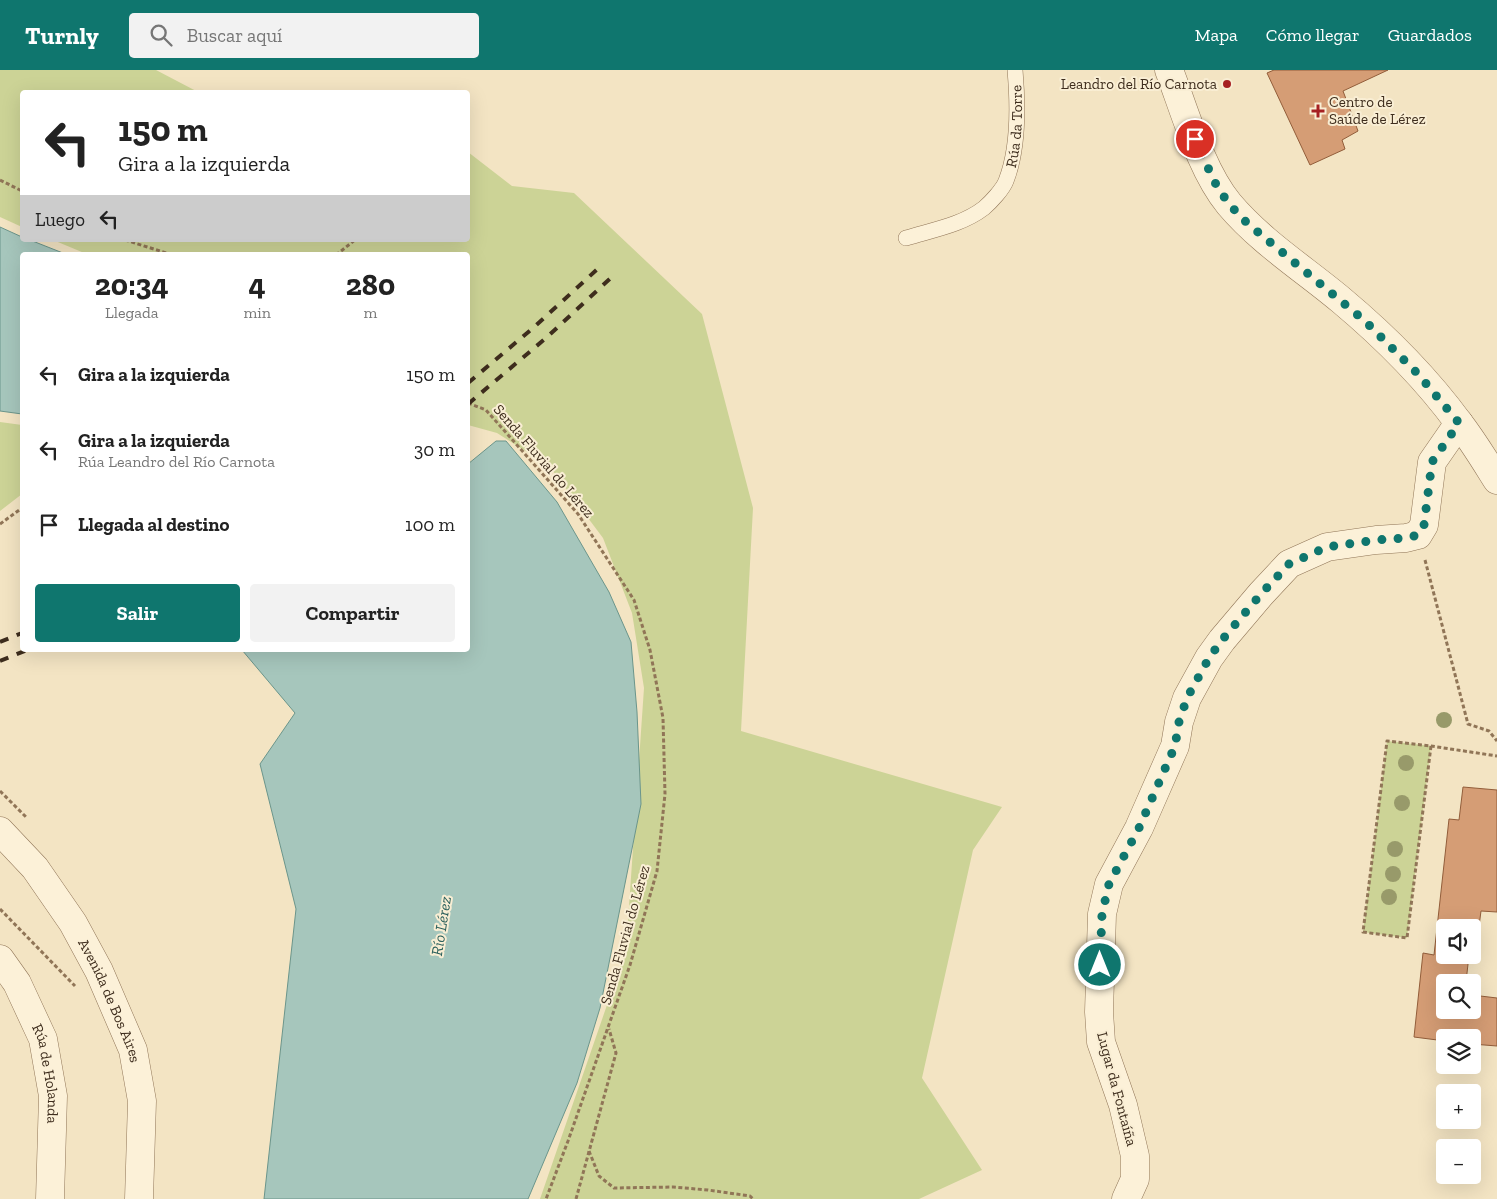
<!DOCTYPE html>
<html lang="es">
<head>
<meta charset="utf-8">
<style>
  body { margin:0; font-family:"Zilla Slab",serif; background:#f2f2f2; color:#222; height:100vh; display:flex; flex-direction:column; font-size:19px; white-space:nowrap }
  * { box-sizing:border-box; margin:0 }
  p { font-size:16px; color:#767676 }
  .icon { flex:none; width:28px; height:28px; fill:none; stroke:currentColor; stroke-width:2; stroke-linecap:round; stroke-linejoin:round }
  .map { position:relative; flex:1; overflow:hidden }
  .panel { position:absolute; left:20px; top:182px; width:450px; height:400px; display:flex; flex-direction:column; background:#fff; border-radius:5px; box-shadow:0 5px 20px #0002 }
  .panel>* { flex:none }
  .guide { position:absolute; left:20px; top:20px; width:450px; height:152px; border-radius:5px; box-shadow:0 5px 20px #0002; background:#fff; color:#222; overflow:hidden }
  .controls { position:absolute; left:1436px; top:849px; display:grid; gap:10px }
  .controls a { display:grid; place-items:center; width:45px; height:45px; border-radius:5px; background:#fff; box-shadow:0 5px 20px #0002; font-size:25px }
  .pin { position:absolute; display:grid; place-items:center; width:42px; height:42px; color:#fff; margin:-21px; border:2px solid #fff; border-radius:50%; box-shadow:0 1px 5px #0007 }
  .me { position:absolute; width:55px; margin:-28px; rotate:0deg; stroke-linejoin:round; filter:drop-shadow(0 0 4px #0008) }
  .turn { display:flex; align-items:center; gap:18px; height:105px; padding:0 15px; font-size:22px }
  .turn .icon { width:65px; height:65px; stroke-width:2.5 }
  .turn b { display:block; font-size:35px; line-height:42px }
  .then { display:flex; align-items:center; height:48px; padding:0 15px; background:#0003; gap:10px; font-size:19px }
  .eta { display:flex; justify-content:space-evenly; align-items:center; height:85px; text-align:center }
  .eta b { font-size:30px; font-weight:800; line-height:35px }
  .primary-button { display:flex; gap:10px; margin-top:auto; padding:10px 15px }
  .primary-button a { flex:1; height:58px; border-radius:5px; background:#0f766e; color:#fff; font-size:20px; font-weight:800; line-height:58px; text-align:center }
  .primary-button a+a { background:#f2f2f2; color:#222 }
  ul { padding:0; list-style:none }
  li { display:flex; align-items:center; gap:15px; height:75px; padding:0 15px }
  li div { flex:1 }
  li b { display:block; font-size:19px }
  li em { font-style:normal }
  header { display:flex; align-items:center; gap:30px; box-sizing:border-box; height:70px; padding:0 25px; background:#0f766e; color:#fff }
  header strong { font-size:24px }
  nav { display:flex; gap:28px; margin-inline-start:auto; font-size:18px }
  .search { width:350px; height:45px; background:#f2f2f2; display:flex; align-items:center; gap:12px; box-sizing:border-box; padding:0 18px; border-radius:5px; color:#767676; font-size:19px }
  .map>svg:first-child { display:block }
</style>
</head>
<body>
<header>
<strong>Turnly</strong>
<div class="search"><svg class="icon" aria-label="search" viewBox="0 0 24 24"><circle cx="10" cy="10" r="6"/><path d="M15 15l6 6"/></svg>Buscar aquí</div>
<nav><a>Mapa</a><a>Cómo llegar</a><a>Guardados</a></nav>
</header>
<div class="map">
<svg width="1497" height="1129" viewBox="0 0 1497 1129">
  <rect width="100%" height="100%" fill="#f3e4c3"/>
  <g fill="#ccd396">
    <polygon points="0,0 156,0 198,22 22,22 22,157 0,147"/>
    <polygon points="468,82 512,116 574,123 702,244 753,438 741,661 1002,737 973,780 922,1008 982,1100 919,1129 540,1129 626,880 644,618 632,543 603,468 549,396 497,363 468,355 468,185 89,185 53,170 468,170"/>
    <polygon points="0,352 22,355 22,424 0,441"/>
    <polygon points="1387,671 1431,676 1407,868 1363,862"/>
  </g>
  <g fill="#a6c6bc" stroke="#6b958b">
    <polygon points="0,157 22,167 22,170 30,170 68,185 22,185 22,344 0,341"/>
    <polygon points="496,371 506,371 557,432 609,522 631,572 637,642 641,734 600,938 577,1013 528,1129 264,1129 296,839 260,694 295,643 242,580 468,580 468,394"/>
  </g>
  <g fill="#d59d75" stroke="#925d3a">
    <polygon points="1274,0 1388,0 1343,21 1358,61 1342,70 1345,79 1310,95 1267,3"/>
    <polygon points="1463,717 1497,720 1497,842 1481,841 1478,864 1472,863 1472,858 1445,858 1445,885 1469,885 1466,912 1445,912 1445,940 1472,940 1472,925 1497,928 1497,976 1472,974 1472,968 1445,968 1445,971 1414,967 1423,883 1434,885 1449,749 1459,750"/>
  </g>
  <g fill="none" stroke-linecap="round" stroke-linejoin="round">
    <defs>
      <g id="service">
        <path id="s1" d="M906,168c26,-8 56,-13 78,-30 7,-6 19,-19 22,-27 13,-33 12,-77 9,-111"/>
      </g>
      <g id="minor">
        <path id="s2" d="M0,889l17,24 26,56 10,57 -3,103"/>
        <polyline points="1126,1129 1135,1109 1135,1086 1123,1035 1101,972 1099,942 1102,844 1109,814 1139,758 1175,676 1179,652 1187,628 1209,588 1222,570 1261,524 1289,494 1327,477 1376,470 1406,468 1418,465 1424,455 1432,392 1459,353"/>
      </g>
      <g id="tertiary">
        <path d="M1169,0c16,42 32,100 60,134 32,38 75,65 112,96 43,36 85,78 118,123 14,18 26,38 38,57"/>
        <path id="s3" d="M0,761l35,37 38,55 26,48 34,79 9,51 -3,98"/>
      </g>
    </defs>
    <use href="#service" stroke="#907557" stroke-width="16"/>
    <use href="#minor" stroke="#907557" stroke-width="29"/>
    <use href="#tertiary" stroke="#907557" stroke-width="29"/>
    <g stroke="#907557" stroke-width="3" stroke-dasharray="4 2.5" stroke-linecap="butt">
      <polyline points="0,110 22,121"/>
      <polyline points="125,170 173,185"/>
      <polyline points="336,185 355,170"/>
      <polyline points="468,333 486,340 578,444 634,530 650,580 663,648 665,724 657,801 630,895 568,1071 546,1129"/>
      <polyline points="0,454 22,438"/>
      <polyline points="1425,490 1468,654 1489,661 1497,671"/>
      <polyline points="1431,676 1407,868 1363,862 1387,671 1431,676 1497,686"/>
      <polyline points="0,721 26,747"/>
      <polyline points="0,839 75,916"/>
      <polyline points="589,1081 599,1106 614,1118 673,1117 708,1120 750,1126 753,1129"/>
      <polyline points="576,1129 616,983 609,959"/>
    </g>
    <use href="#service" stroke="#fcf1d8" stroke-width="15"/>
    <use href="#minor" stroke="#fcf1d8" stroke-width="28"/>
    <use href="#tertiary" stroke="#fcf1d8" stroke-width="28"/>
    <g stroke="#3e2d1d" stroke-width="4" stroke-dasharray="9 9" stroke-linecap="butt">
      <polyline points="468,313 533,258 603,194"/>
      <polyline points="468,334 546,268 615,204"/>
      <polyline points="0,572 22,563"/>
      <polyline points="0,591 27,580"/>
    </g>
  </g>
  <g fill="#989a6a">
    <circle cx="1444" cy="650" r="8"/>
    <circle cx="1406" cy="693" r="8"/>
    <circle cx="1402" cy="733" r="8"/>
    <circle cx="1395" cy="779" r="8"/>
    <circle cx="1393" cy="804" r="8"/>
    <circle cx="1389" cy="827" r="8"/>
  </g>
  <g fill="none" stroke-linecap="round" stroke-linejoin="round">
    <polyline stroke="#0f766e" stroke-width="9" stroke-dasharray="0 16.2" points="1100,895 1102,844 1109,814 1139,758 1175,676 1179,652 1187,628 1209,588 1222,570 1261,524 1289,494 1327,477 1376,470 1406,468 1418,465 1424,455 1432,392 1459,353 1418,304 1365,251 1247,153 1228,133 1214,111 1195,69"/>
  </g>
  <g fill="#a62022" stroke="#f9eed4" stroke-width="2">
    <circle cx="1227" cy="14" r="5"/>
    <path d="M1315.5 33.5h5v5h5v5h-5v5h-5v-5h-5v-5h5z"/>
  </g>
  <g text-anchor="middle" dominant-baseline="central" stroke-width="4" stroke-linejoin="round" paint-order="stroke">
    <g font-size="15" fill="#3e2d1d" stroke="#f9eed4" text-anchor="end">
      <text x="1217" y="14">Leandro del Río Carnota</text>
      <text x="1329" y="32" text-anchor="start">Centro de<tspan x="1329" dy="17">Saúde de Lérez</tspan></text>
    </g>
    <g font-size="15" fill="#3e2d1d" stroke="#f9eed4">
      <text stroke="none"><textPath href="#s1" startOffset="175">Rúa da Torre</textPath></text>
      <text transform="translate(544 391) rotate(49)">Senda Fluvial do Lérez</text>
      <text transform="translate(625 865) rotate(-74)">Senda Fluvial do Lérez</text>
      <text stroke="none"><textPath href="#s3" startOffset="204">Avenida de Bos Aires</textPath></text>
      <text stroke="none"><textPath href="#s2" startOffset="126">Rúa de Holanda</textPath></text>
      <text transform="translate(1117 1019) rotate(75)">Lugar da Fontaíña</text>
    </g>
    <g font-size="16" font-style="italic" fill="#2b605c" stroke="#f9eed4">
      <text transform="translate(441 856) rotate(-81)">Río Lérez</text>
    </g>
  </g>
</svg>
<div class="controls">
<a><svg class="icon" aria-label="sound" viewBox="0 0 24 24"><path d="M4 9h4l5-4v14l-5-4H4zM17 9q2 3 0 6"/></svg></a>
<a><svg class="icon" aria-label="search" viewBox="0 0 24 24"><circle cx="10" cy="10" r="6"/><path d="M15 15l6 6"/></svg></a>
<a><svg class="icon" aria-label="layers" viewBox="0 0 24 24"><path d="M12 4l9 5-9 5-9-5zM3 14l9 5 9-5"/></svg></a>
<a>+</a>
<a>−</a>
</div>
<div class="pin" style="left:1195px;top:69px;background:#d93025"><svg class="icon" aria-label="arrive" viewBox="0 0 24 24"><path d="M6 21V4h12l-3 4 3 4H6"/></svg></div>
<svg class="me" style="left:1100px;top:895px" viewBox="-20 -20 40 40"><circle r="17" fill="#0f766e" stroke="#fff" stroke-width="3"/><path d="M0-11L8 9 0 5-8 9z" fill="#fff"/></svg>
<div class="guide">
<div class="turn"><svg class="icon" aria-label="left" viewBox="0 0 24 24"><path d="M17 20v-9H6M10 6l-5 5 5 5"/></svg><div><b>150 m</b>Gira a la izquierda</div></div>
<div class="then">Luego<svg class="icon" aria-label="left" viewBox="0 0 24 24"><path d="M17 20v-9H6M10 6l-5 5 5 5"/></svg></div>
</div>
<section class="panel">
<div class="eta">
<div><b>20:34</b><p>Llegada</p></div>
<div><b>4</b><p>min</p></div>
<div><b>280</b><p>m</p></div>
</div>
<ul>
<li><svg class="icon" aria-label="left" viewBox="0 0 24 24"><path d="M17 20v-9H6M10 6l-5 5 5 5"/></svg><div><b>Gira a la izquierda</b></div><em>150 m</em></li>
<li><svg class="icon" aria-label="left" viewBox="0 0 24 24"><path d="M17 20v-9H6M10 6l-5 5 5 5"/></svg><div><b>Gira a la izquierda</b><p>Rúa Leandro del Río Carnota</p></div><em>30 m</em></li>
<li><svg class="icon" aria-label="arrive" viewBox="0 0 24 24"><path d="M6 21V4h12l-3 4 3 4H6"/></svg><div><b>Llegada al destino</b></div><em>100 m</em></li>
</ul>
<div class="primary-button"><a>Salir</a><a>Compartir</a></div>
</section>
</div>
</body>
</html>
